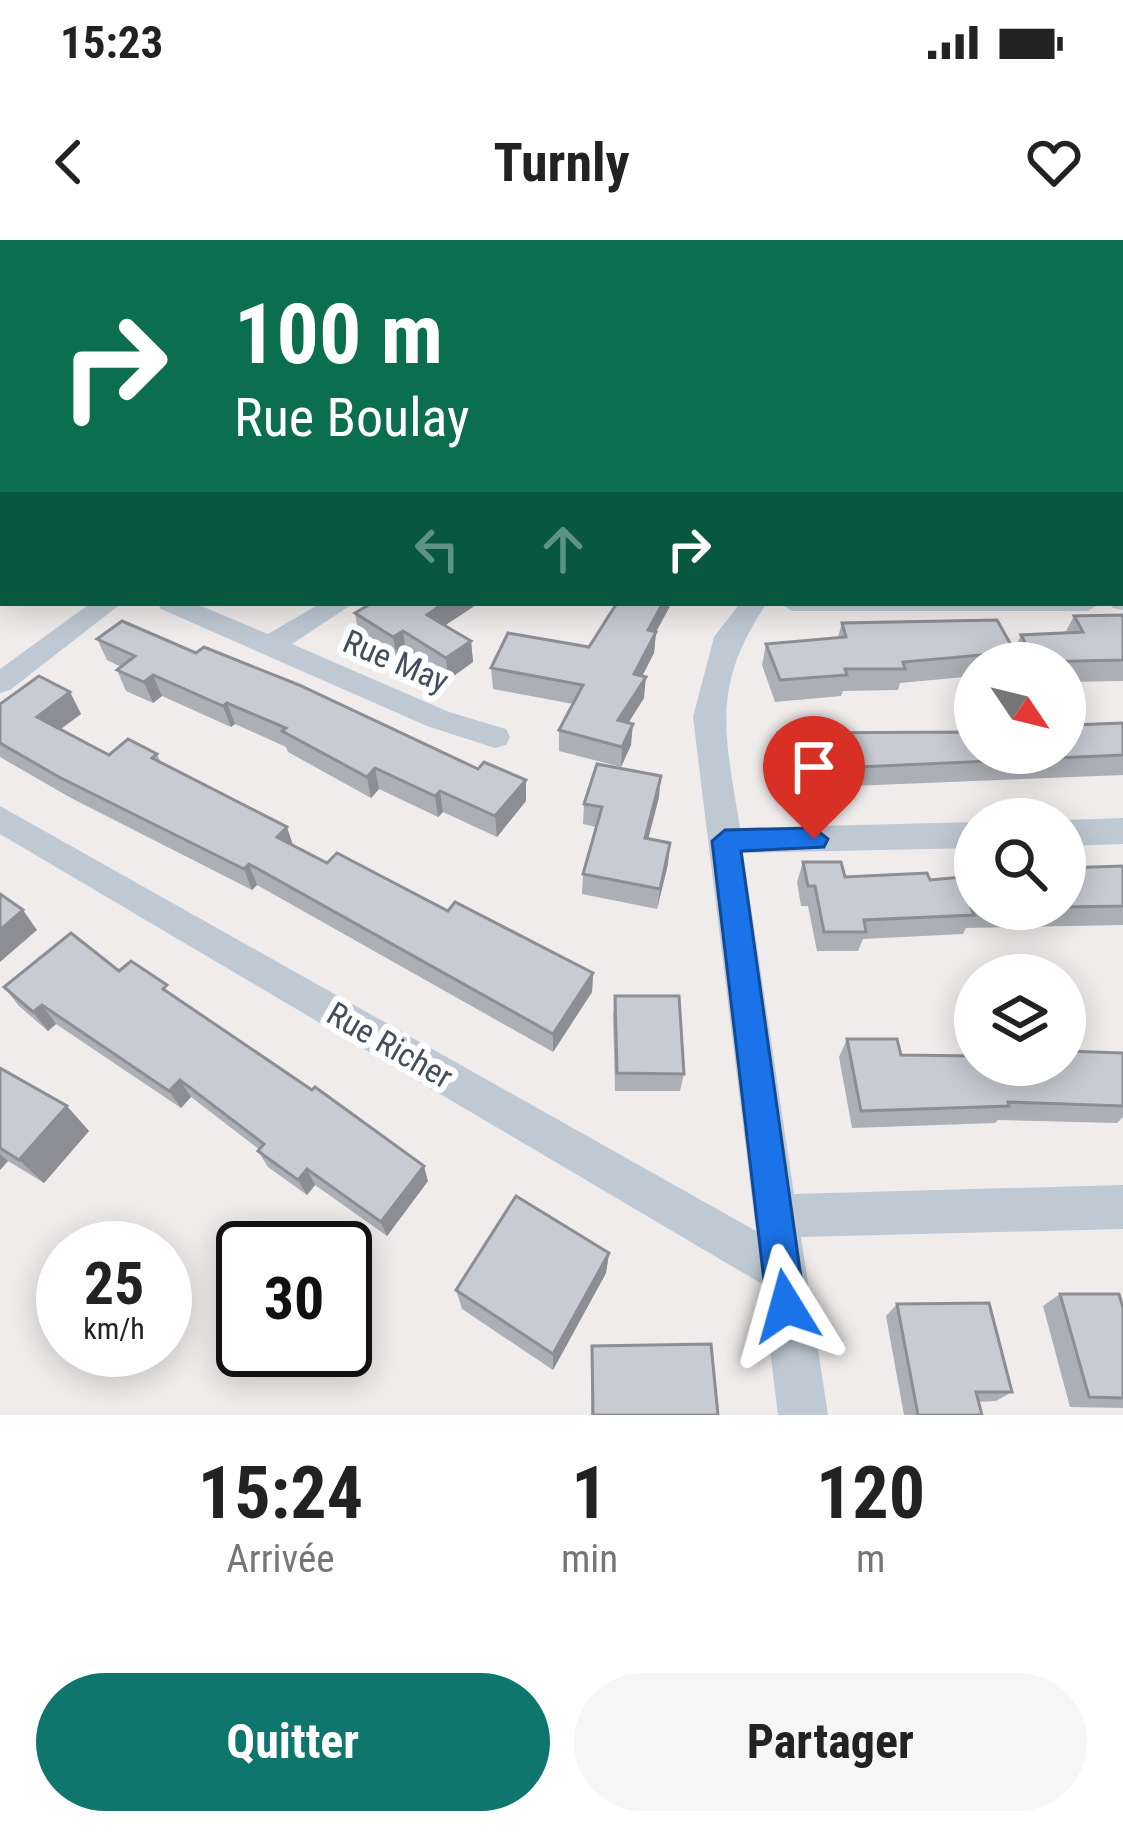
<!DOCTYPE html>
<html lang="fr">
<head>
<meta charset="utf-8">
<style>
  body { margin:0; font-family:"Roboto Condensed",sans-serif; background:#f6f6f6; color:#222; height:100vh; display:flex; flex-direction:column; font-size:45px; white-space:nowrap }
  * { box-sizing:border-box; margin:0 }
  p { font-size:39px; color:#767676 }
  .icon { flex:none; width:66px; height:66px; fill:none; stroke:currentColor; stroke-width:2; stroke-linecap:round; stroke-linejoin:round }
  .map { position:relative; height:1175px; overflow:hidden }
  .side { display:flex; flex-direction:column; background:#fff; flex:1 }
  .side>* { flex:none }
  .top-card { position:absolute; left:0px; top:0px; width:1125px; height:366px; box-shadow:0 6px 30px #0003; background:#0b6e4f; color:#fff; overflow:hidden }
  .needle { width:78px; rotate:125deg }
  .tools { position:absolute; left:954px; top:402px; display:grid; gap:24px }
  .tools a { display:grid; place-items:center; width:132px; height:132px; border-radius:50%; background:#fff; box-shadow:0 6px 30px #0003; font-size:60px }
  .speed { position:absolute; left:36px; top:981px; display:flex; gap:24px; font-size:60px; font-weight:700; text-align:center }
  .speed>* { display:grid; place-content:center; width:156px; height:156px; border-radius:50%; background:#fff; box-shadow:0 6px 30px #0003; line-height:1 }
  .speed small { font-size:30px; font-weight:400 }
  .speed .limit { border:6px solid #111; border-radius:18px; background:#fff; color:#111 }
  .pin { position:absolute; display:grid; place-items:center; width:102px; height:102px; color:#fff; margin:-123px -51px; border-radius:50% 50% 50% 0; rotate:-45deg; box-shadow:0 0 12px #0007 }
  .pin .icon { rotate:45deg }
  .me { position:absolute; width:132px; margin:-66px; rotate:352deg; stroke-linejoin:round; filter:drop-shadow(0 0 9px #0008) }
  .turn { display:flex; align-items:center; gap:42px; height:252px; padding:0 36px; font-size:54px }
  .turn .icon { width:156px; height:156px; stroke-width:2.5 }
  .turn b { display:block; font-size:84px; line-height:102px }
  .lanes { display:flex; align-items:center; height:114px; padding:0 36px; background:#0003; justify-content:center; gap:60px; direction:ltr }
  .lanes .off { opacity:.35 }
  .eta { display:flex; justify-content:space-evenly; align-items:center; height:204px; text-align:center }
  .eta b { font-size:72px; font-weight:700; line-height:84px }
  .cta { display:flex; gap:24px; margin-top:auto; padding:24px 36px }
  .cta a { flex:1; height:138px; border-radius:72px; background:#0f766e; color:#fff; font-size:48px; font-weight:700; line-height:138px; text-align:center }
  .cta a+a { background:#f6f6f6; color:#222 }
  .status { display:flex; justify-content:space-between; align-items:center; height:84px; padding:0 60px; background:#fff; direction:ltr }
  .status svg { height:33px; fill:currentColor }
  header { display:flex; justify-content:space-between; align-items:center; height:156px; padding:0 36px; background:#fff; font-size:54px; font-weight:700 }
  .map>svg:first-child { display:block }
</style>
</head>
<body>
<div class="status"><b>15:23</b><svg viewBox="0 0 49 12"><path d="M0 12V9h3v3zM5 12V6h3v6zM10 12V3h3v9zM15 12V0h3v12zM26 1h20v11H26zM47 4h2v5h-2z"/></svg></div>
<header><svg class="icon" aria-label="back" viewBox="0 0 24 24"><path d="M15 5l-7 7 7 7"/></svg>Turnly<svg class="icon" aria-label="heart" viewBox="0 0 24 24"><path d="M12 20l-8-8c-3-5 5-10 8-4 3-6 11-1 8 4z"/></svg></header>
<div class="map">
<svg width="1123" height="1175" viewBox="0 0 1123 1175">
  <rect width="100%" height="100%" fill="#f0ecec"/>
  <g fill="none" stroke-linecap="round" stroke-linejoin="round">
    <g fill="#bec9d4" fill-rule="evenodd">
      <rect x="1122" y="82" width="1" height="13"/>
      <polygon points="3,205 3,220 0,221 0,206"/>
      <polygon points="1122,354 1123,370 1113,368 1109,363 1122,363"/>
      <polygon points="91,363 122,363 10,450 0,453 0,429"/>
      <polygon points="157,363 194,363 268,394 321,363 354,363 292,404 449,472 506,489 510,497 506,505 495,508 427,486 161,369"/>
      <path d="M740,363h27c-57,84 -42,130 -27,225l235,-6v26l-232,5 51,341 329,-9v44l-322,8 27,178h-50l-16,-131 -762,-450v-28l756,425 -63,-514 21,-80z"/>
      <polygon points="779,363 1101,363 1088,371 792,371"/>
      <polygon points="1123,578 1123,604 1065,606 1065,580"/>
    </g>
  </g>
  <g fill="#acafb5">
    <polygon points="591,0 1123,0 1123,68 1122,3 603,3"/>
    <polygon points="372,363 479,363 445,385 471,401 473,422 448,440 406,412 397,419 359,395 355,373"/>
    <polygon points="617,363 674,363 670,366 656,392 654,413 642,436 644,458 628,483 631,505 621,527 559,511 559,490 573,464 493,449 491,428 589,407"/>
    <polygon points="1123,375 1123,441 1065,442 1065,423 1015,423 1012,418 1010,423 975,423 975,436 900,443 898,450 843,451 841,456 775,462 762,425 766,404 838,397 842,383 1014,410 1021,395 1065,393 1074,376"/>
    <polygon points="97,399 526,561 497,597 443,572 438,577 379,549 371,558 288,512 286,507 235,484 231,487 162,456 153,463 126,451 117,430 121,427 107,420"/>
    <polygon points="70,452 81,474 60,489 109,515 157,514 161,523 293,605 327,623 448,671 593,733 592,752 553,812 257,645 252,650 71,558 0,517 0,464"/>
    <polygon points="1123,483 1123,535 851,546 849,540 781,543 773,513 778,493 1070,492 1073,485"/>
    <polygon points="659,557 648,599 668,624 657,669 582,654 583,634 596,587 583,584 584,564"/>
    <polygon points="803,622 845,637 930,640 975,669 1065,669 1065,628 1123,626 1123,685 966,688 963,694 863,699 858,711 817,711 808,666 801,666 797,642"/>
    <polygon points="119,731 174,757 428,941 387,996 315,945 307,955 268,927 258,911 260,910 191,857 181,868 56,784 48,791 19,766 4,747"/>
    <polygon points="615,756 684,834 680,851 615,851 613,775"/>
    <polygon points="847,799 901,815 975,825 1123,813 1123,877 1117,883 998,880 995,883 852,888 839,817"/>
    <polygon points="0,828 89,891 44,943 8,921 0,930"/>
    <polygon points="609,1013 606,1033 553,1130 462,1069 456,1050"/>
    <polygon points="1060,1054 1123,1068 1123,1168 1070,1167 1043,1066"/>
    <polygon points="897,1064 1012,1152 996,1161 978,1162 982,1175 904,1175 886,1076"/>
    <polygon points="592,1106 718,1175 591,1175"/>
  </g>
  <g fill="#8c8e94">
    <polygon points="0,171 3,178 3,189 0,191"/>
    <polygon points="444,363 479,363 429,396 427,375"/>
    <polygon points="663,363 674,363 670,366 656,392 654,413 633,454 634,434 648,390"/>
    <polygon points="403,391 406,412 397,419 393,397"/>
    <polygon points="471,401 473,422 448,440 446,418"/>
    <polygon points="153,435 162,456 153,463 144,442"/>
    <polygon points="646,437 644,458 617,501 618,480"/>
    <polygon points="70,452 81,474 49,498 37,477"/>
    <polygon points="227,463 235,484 231,487 223,466"/>
    <polygon points="633,484 631,505 621,527 622,507"/>
    <polygon points="375,528 379,549 371,558 367,537"/>
    <polygon points="661,536 659,557 643,619 645,598"/>
    <polygon points="526,540 526,561 497,597 495,576"/>
    <polygon points="440,551 443,572 438,577 435,556"/>
    <polygon points="287,587 294,608 277,597"/>
    <polygon points="670,603 668,624 657,669 660,649"/>
    <polygon points="249,624 257,645 252,650 244,629"/>
    <polygon points="23,670 37,690 0,722 0,690"/>
    <polygon points="593,733 592,752 553,812 553,794"/>
    <polygon points="42,765 56,784 48,791 33,772"/>
    <polygon points="180,840 191,857 181,868 169,851"/>
    <polygon points="67,866 89,891 44,943 19,920"/>
    <polygon points="0,914 8,921 0,930"/>
    <polygon points="424,926 428,941 387,996 381,982"/>
    <polygon points="307,929 315,945 307,955 298,940"/>
    <polygon points="609,1013 606,1033 553,1130 553,1114"/>
  </g>
  <g fill="#c8cbd3" stroke="#8c8e94" stroke-width="3">
    <polygon points="0,0 26,0 37,3 3,3 3,170 0,168 0,140 2,139 0,139"/>
    <polygon points="132,0 433,0 445,3 126,3"/>
    <polygon points="635,0 1123,0 1123,48 1122,3 631,3"/>
    <polygon points="372,363 444,363 427,375 471,401 446,418 403,391 393,397 355,373"/>
    <polygon points="617,363 663,363 648,390 656,392 634,434 646,437 618,480 633,484 622,507 559,490 583,445 491,428 508,393 589,407"/>
    <polygon points="1123,375 1123,420 1036,422 1021,395 1083,392 1074,376"/>
    <polygon points="997,380 1015,412 903,422 905,429 845,429 847,435 780,440 766,404 846,397 842,383"/>
    <polygon points="122,381 196,413 204,407 299,445 478,529 484,522 526,540 495,576 440,551 435,556 375,528 367,537 282,491 286,488 227,463 223,466 153,435 144,442 117,430 135,416 97,399"/>
    <polygon points="39,436 70,452 37,477 109,515 128,499 157,514 152,518 287,587 277,597 327,623 337,613 448,671 455,662 593,733 553,794 249,624 244,629 59,537 0,503 0,464"/>
    <polygon points="1123,483 1123,515 858,527 856,520 786,523 778,493 975,492 975,513 1065,513 1065,492 1077,492 1073,485"/>
    <polygon points="597,524 661,536 645,598 670,603 660,649 583,634 602,567 584,564"/>
    <polygon points="803,622 841,622 845,637 927,633 930,640 975,636 975,668 971,668 974,675 864,680 866,692 824,692 815,646 808,646"/>
    <polygon points="1123,626 1123,666 1065,667 1065,628"/>
    <polygon points="0,654 23,670 0,690"/>
    <polygon points="71,693 119,731 131,721 167,745 163,749 312,850 315,847 424,926 381,982 307,929 298,940 258,911 264,904 180,840 169,851 42,765 33,772 4,747"/>
    <polygon points="615,756 679,756 684,834 617,833"/>
    <polygon points="847,799 897,799 901,815 975,816 975,825 1065,825 1065,811 1123,813 1123,866 1008,862 1009,866 861,871"/>
    <polygon points="0,828 67,866 19,920 0,908"/>
    <polygon points="516,956 609,1013 553,1114 456,1050"/>
    <polygon points="1060,1054 1119,1054 1123,1068 1123,1158 1089,1157"/>
    <polygon points="989,1063 1012,1152 976,1152 982,1175 918,1175 897,1064"/>
    <polygon points="711,1104 718,1175 593,1175 592,1106"/>
  </g>
  <polygon fill="#1a73e8" stroke="#114b97" stroke-width="3" points="814,588 828,599 824,607 741,611 805,1066 800,1080 786,1086 773,1080 767,1066 712,601 725,590"/>
  <g text-anchor="middle" dominant-baseline="central" stroke-width="12" stroke-linejoin="round" paint-order="stroke">
    <g font-size="33" fill="#434f5c" stroke="#fff">
      <text transform="translate(396 421) rotate(23)">Rue May</text>
      <text transform="translate(390 805) rotate(30)">Rue Richer</text>
    </g>
  </g>
</svg>
<div class="tools">
<a><svg class="needle" viewBox="-14 -14 28 28"><path d="M0-13l5 13h-10z" fill="#e53935"/><path d="M0 13l5-13h-10z" fill="#767676"/></svg></a>
<a><svg class="icon" aria-label="search" viewBox="0 0 24 24"><circle cx="10" cy="10" r="6"/><path d="M15 15l6 6"/></svg></a>
<a><svg class="icon" aria-label="layers" viewBox="0 0 24 24"><path d="M12 4l9 5-9 5-9-5zM3 14l9 5 9-5"/></svg></a>
</div>
<div class="speed"><div>25<small>km/h</small></div><div class="limit">30</div></div>
<div class="pin" style="left:814px;top:599px;background:#d93025"><svg class="icon" aria-label="arrive" viewBox="0 0 24 24"><path d="M6 21V4h12l-3 4 3 4H6"/></svg></div>
<svg class="me" style="left:786px;top:1066px" viewBox="-20 -20 40 40"><path d="M0-17L14 15 0 8-14 15z" fill="#1a73e8" stroke="#fff" stroke-width="4"/></svg>
<div class="top-card">
<div class="turn"><svg class="icon" aria-label="right" viewBox="0 0 24 24"><path d="M7 20v-9h11M14 6l5 5-5 5"/></svg><div><b>100 m</b>Rue Boulay</div></div>
<div class="lanes"><svg class="icon off" aria-label="left" viewBox="0 0 24 24"><path d="M17 20v-9H6M10 6l-5 5 5 5"/></svg><svg class="icon off" aria-label="ahead" viewBox="0 0 24 24"><path d="M12 20V5M6 11l6-6 6 6"/></svg><svg class="icon" aria-label="right" viewBox="0 0 24 24"><path d="M7 20v-9h11M14 6l5 5-5 5"/></svg></div>
</div>
</div>
<section class="side">
<div class="eta">
<div><b>15:24</b><p>Arrivée</p></div>
<div><b>1</b><p>min</p></div>
<div><b>120</b><p>m</p></div>
</div>
<div class="cta"><a>Quitter</a><a>Partager</a></div>
</section>
</body>
</html>
